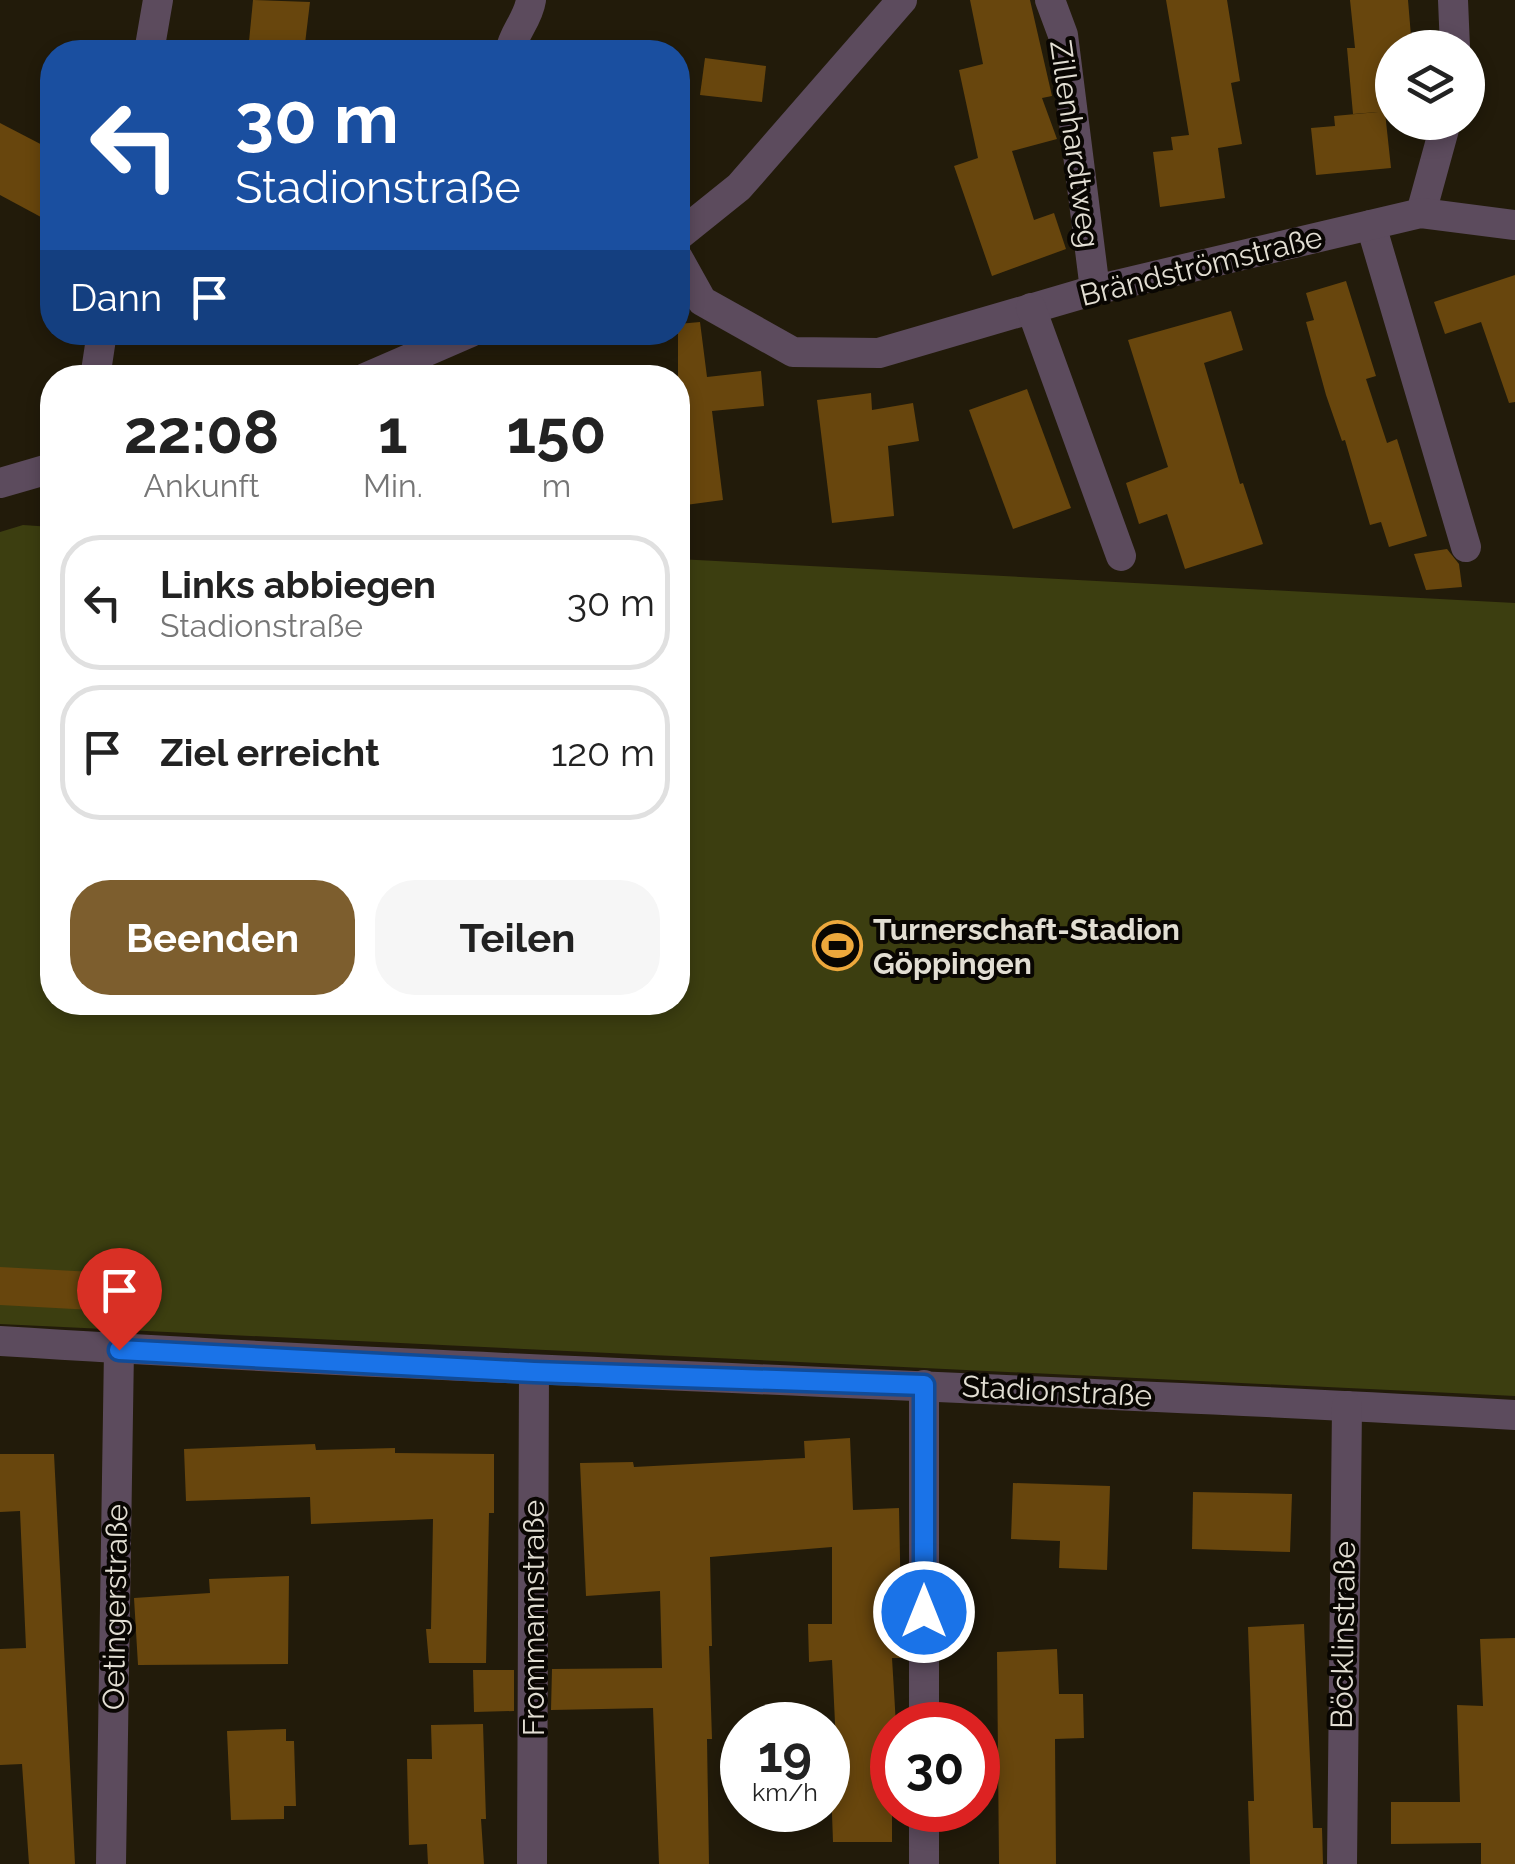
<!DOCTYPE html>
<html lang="de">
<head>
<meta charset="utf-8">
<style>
  body { margin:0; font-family:Raleway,sans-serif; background:#f6f6f6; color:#222; height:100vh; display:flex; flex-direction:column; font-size:38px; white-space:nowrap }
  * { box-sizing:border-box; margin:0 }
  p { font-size:32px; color:#767676 }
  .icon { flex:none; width:55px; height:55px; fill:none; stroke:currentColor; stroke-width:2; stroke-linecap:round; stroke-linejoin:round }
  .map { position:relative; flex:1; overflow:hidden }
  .sheet { position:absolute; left:40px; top:365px; width:650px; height:650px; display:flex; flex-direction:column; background:#fff; border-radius:40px; box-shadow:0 5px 15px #0003 }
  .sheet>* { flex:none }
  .banner { position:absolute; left:40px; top:40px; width:650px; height:305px; border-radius:40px; box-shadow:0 5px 15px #0003; background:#1a4fa0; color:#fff; overflow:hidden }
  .controls { position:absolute; left:1375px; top:30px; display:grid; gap:20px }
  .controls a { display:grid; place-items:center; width:110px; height:110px; border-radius:50%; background:#fff; box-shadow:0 5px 15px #0003; font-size:50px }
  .speed { position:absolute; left:720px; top:1702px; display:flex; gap:20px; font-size:50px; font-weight:700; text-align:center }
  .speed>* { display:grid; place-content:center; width:130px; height:130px; border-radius:50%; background:#fff; box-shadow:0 5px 15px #0003; line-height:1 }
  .speed small { font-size:25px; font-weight:400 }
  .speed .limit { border:15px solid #d22; background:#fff; color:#111 }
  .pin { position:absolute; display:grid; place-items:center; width:85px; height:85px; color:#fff; margin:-102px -42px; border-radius:50% 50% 50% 0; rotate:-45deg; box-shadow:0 0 10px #0007 }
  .pin .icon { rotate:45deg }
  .me { position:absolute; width:110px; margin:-55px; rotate:0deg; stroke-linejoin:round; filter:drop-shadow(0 0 8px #0008) }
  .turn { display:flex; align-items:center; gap:35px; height:210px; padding:0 30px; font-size:45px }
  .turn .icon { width:130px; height:130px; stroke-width:2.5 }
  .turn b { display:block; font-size:70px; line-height:85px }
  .then { display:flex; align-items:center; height:95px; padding:0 30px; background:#0003; gap:20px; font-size:38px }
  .eta { display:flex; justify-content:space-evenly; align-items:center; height:170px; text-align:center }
  .eta b { font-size:60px; font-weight:700; line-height:70px }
  .action { display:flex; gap:20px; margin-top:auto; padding:20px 30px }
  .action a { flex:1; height:115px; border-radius:40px; background:#7d5e2e; color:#fff; font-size:40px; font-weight:700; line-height:115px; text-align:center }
  .action a+a { background:#f6f6f6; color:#222 }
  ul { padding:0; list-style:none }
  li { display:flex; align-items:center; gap:30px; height:135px; margin:0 20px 15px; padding:0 10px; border:5px solid #e0e0e0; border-radius:40px }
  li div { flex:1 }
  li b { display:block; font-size:38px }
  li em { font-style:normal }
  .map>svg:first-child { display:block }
</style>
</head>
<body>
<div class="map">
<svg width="1515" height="1864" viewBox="0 0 1515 1864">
  <rect width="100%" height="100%" fill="#221b0a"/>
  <polygon fill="#3c3e10" points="23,525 52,527 52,1002 678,1002 678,559 1515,603 1515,1396 0,1324 0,532"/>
  <g fill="#68460d">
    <polygon points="253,0 310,2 304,52 248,52"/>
    <polygon points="970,0 1030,0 1052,96 1042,98 1057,139 1012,151 1034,220 1054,213 1066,249 992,276 954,166 978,158 959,70 983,64"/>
    <polygon points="1166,0 1227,0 1240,81 1231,83 1242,144 1218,148 1225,198 1160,207 1153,152 1173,150 1171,137 1189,135"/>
    <polygon points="1350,0 1408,0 1412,48 1392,48 1392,111 1385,112 1391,168 1316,175 1311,128 1335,126 1334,116 1378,112 1353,114 1347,48 1355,48"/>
    <polygon points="705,58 766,66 762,102 700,95"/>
    <polygon points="0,123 52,150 52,223 0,195"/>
    <polygon points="1515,275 1515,402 1509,403 1481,322 1445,334 1434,302"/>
    <polygon points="1346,281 1376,376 1366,379 1387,443 1397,439 1427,536 1389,547 1381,522 1370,525 1345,440 1342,441 1326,395 1306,322 1314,320 1306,293"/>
    <polygon points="1231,311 1243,350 1204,363 1240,484 1243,483 1263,544 1185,569 1167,514 1139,524 1126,483 1168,467 1128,340"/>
    <polygon points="700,322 707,377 761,371 764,406 712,411 723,500 678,506 678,324"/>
    <polygon points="1027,389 1071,508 1013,529 969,410"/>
    <polygon points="871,393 872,410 913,403 919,441 888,446 894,516 832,523 817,400"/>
    <polygon points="1447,549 1459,564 1462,587 1426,590 1414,554"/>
    <polygon points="0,1267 112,1273 111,1311 0,1305"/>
    <polygon points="850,1438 853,1510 899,1508 902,1658 892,1658 896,1725 892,1725 892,1842 833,1842 831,1786 838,1786 832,1660 809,1662 808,1624 832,1624 832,1547 710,1557 712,1646 709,1646 712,1739 707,1739 709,1864 659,1864 653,1708 551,1710 552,1669 662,1668 660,1591 586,1596 580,1463 633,1462 634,1467 805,1458 804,1441"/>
    <polygon points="315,1444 316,1450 395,1448 395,1453 494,1454 494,1513 489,1513 486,1663 429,1663 426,1629 431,1629 433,1519 311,1524 310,1497 186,1501 184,1449"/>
    <polygon points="0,1454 54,1454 75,1864 29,1864 22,1764 0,1765 0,1649 26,1648 20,1511 0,1512"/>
    <polygon points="1013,1483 1110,1486 1107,1570 1059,1568 1060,1541 1011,1539"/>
    <polygon points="1193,1492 1292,1494 1290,1552 1192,1549"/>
    <polygon points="289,1576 288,1664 138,1665 134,1598 210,1593 209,1579"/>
    <polygon points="1304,1624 1313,1828 1322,1828 1323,1864 1250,1864 1248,1801 1254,1801 1248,1627"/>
    <polygon points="1515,1638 1515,1864 1481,1864 1481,1843 1391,1844 1391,1802 1460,1802 1457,1705 1483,1706 1480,1639"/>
    <polygon points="1057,1649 1059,1694 1083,1694 1084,1738 1055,1739 1056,1864 999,1864 997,1652"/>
    <polygon points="473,1670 514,1670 514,1711 474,1712"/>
    <polygon points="483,1724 486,1819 481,1819 484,1864 428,1864 427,1844 409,1845 407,1759 432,1759 431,1725"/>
    <polygon points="286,1729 286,1741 294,1741 296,1806 284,1806 284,1819 231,1820 227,1731"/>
  </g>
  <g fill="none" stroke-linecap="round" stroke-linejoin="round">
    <g stroke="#5c4b5d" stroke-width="30">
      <polyline points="1050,0 1063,35 1095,290"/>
      <polyline points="1453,0 1455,48"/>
      <polyline points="149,52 158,0"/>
      <path d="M510,52c3,-19 18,-32 21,-52"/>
      <polyline points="1421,213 1446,122"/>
      <polyline points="1371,225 1466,547"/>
      <polyline points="678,236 739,187 902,0"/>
      <polyline points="678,258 702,301 793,352 879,353 1095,290 1421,213 1515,225"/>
      <polyline points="1031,308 1121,556"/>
      <polyline points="95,378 102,332"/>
      <polyline points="365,378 471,332"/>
      <polyline points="0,483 52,468"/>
      <path d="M0,1341c505,32 1010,45 1515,74"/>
      <polyline points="924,1385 924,1725"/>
      <polyline points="924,1810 924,1864"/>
      <polyline points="111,1864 119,1349"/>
      <polyline points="532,1864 534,1371"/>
      <polyline points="1342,1864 1347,1406"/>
    </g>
  </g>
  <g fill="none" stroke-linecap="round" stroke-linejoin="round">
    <defs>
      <polyline id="route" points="119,1350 534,1372 924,1385 924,1612"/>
    </defs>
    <use href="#route" stroke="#114b97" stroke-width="25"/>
    <use href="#route" stroke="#1a73e8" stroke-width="18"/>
  </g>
  <defs>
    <symbol id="stadium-ring" viewBox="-11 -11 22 22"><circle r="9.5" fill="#090602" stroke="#eda83c" stroke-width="1.5"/><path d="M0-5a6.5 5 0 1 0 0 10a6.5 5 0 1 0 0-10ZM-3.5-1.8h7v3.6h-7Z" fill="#eda83c"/></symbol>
  </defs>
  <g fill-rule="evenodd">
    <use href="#stadium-ring" x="810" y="918" width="55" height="55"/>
  </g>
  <g text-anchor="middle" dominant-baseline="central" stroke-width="8" stroke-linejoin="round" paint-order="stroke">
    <g font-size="30" fill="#e2ded3" stroke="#090602">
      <text transform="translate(1075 144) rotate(82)">Zillenhardtweg</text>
      <text transform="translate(1201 266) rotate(-14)">Brändströmstraße</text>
      <text transform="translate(1057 1391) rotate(3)">Stadionstraße</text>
      <text transform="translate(115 1607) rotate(-89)">Oetingerstraße</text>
      <text transform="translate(533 1618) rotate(-90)">Frommannstraße</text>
      <text transform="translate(1343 1635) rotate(-89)">Böcklinstraße</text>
    </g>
    <g font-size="30" font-weight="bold" fill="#e2ded3" stroke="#090602" text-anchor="start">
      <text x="873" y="929">Turnerschaft-Stadion<tspan x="873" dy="34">Göppingen</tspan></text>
    </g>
  </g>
</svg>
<div class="controls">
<a><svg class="icon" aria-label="layers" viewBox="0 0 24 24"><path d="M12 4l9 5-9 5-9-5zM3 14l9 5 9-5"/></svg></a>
</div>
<div class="speed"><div>19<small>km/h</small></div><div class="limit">30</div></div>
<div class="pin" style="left:119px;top:1350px;background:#d93025"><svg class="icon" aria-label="arrive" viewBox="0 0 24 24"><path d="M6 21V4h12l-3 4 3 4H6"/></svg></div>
<svg class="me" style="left:924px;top:1612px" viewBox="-20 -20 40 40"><circle r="17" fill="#1a73e8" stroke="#fff" stroke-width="3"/><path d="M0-11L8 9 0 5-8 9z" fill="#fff"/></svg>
<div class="banner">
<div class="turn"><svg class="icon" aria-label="left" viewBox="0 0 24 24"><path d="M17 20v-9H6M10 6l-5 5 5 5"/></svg><div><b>30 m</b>Stadionstraße</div></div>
<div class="then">Dann<svg class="icon" aria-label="arrive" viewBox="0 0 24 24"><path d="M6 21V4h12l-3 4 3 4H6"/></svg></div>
</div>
<section class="sheet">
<div class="eta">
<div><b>22:08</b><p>Ankunft</p></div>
<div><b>1</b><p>Min.</p></div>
<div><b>150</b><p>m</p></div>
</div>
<ul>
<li><svg class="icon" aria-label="left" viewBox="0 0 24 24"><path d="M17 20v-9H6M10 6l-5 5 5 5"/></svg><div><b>Links abbiegen</b><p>Stadionstraße</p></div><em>30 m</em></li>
<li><svg class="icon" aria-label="arrive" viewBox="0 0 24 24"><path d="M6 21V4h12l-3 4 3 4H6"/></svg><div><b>Ziel erreicht</b></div><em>120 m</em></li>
</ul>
<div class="action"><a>Beenden</a><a>Teilen</a></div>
</section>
</div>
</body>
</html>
